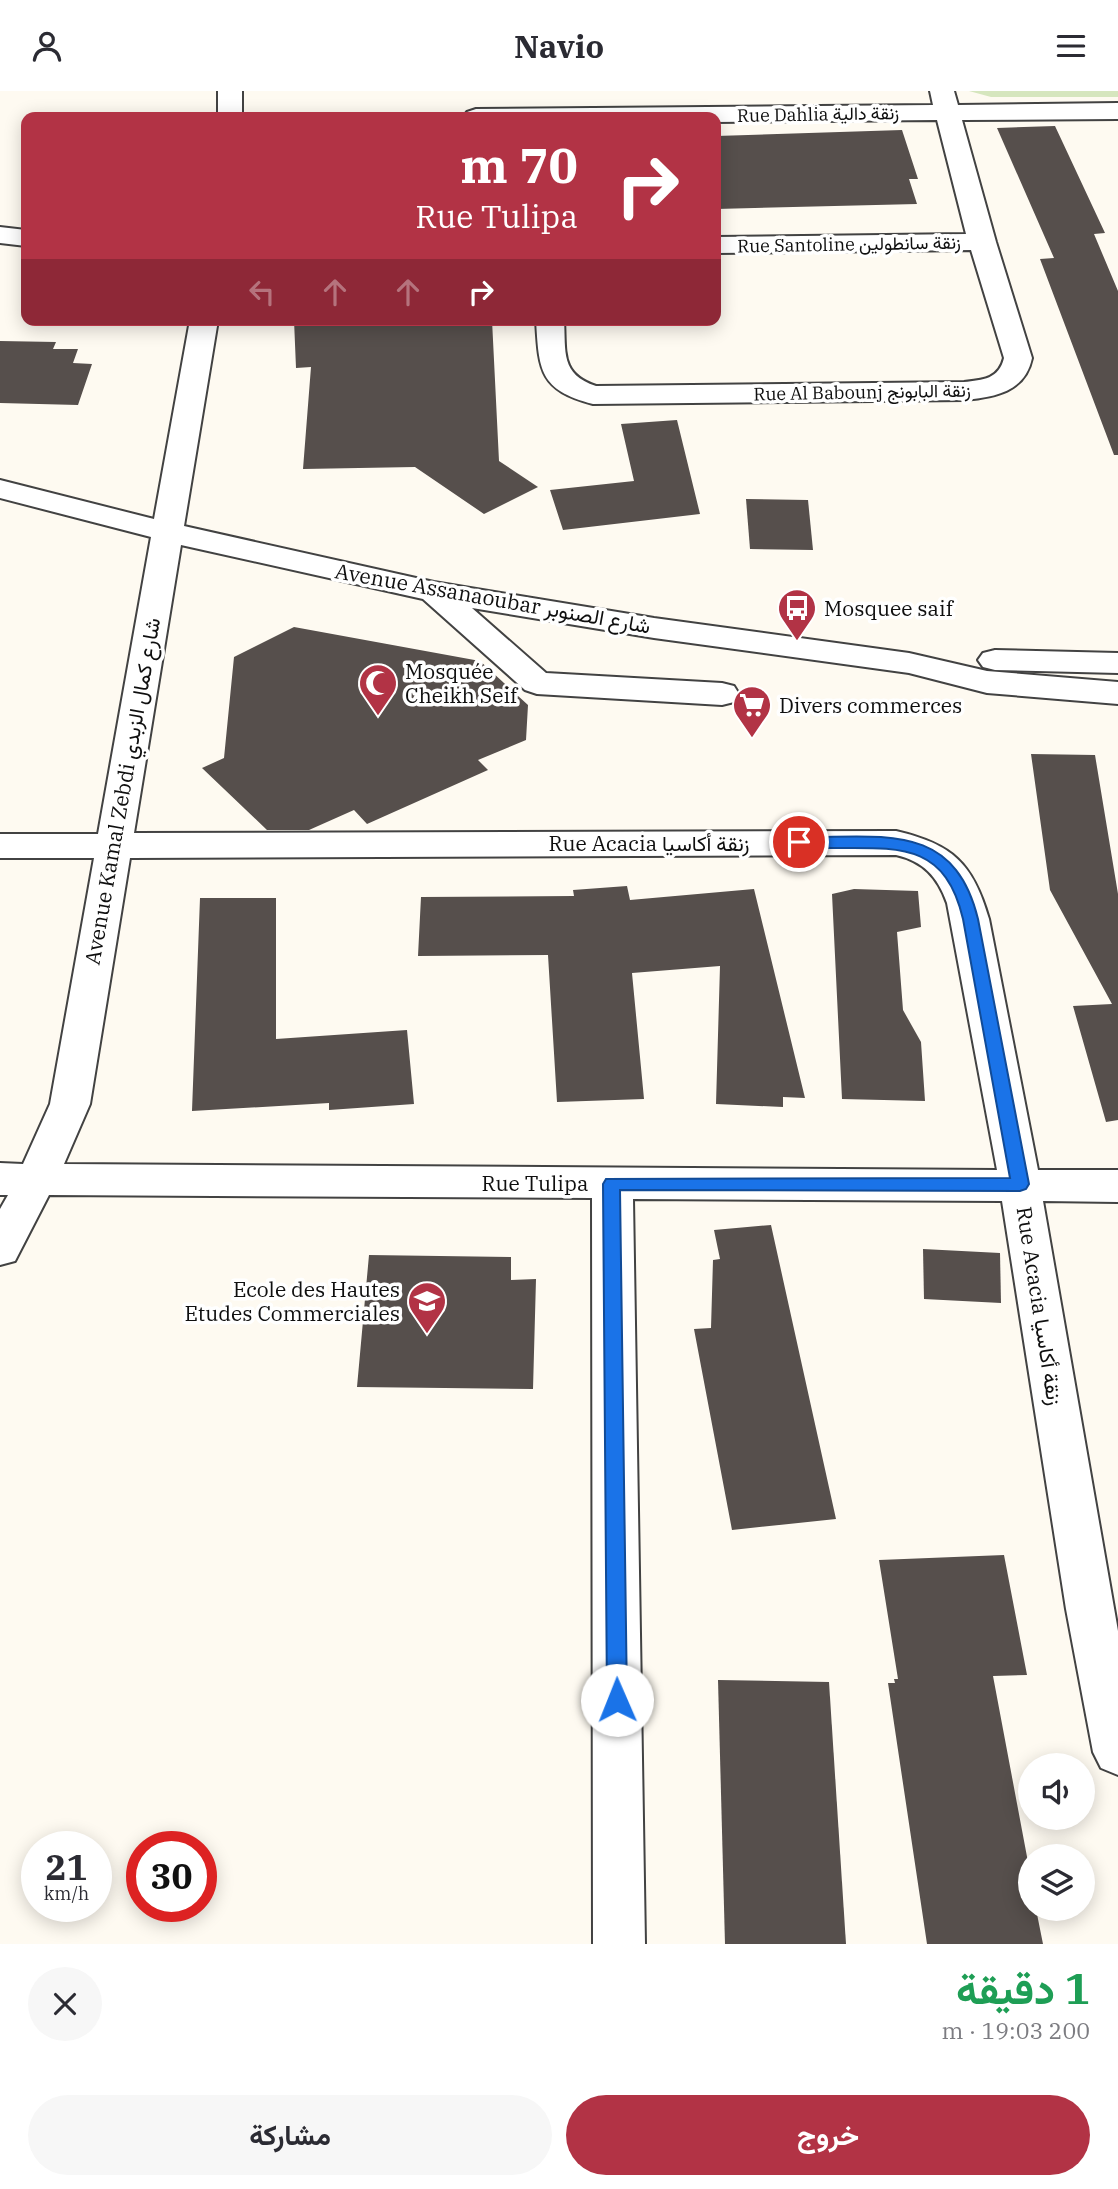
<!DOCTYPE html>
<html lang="ar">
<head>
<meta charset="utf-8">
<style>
  body { margin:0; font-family:"IBM Plex Serif",Vazirmatn,serif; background:#f7f7f7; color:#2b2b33; direction:rtl; height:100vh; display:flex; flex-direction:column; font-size:26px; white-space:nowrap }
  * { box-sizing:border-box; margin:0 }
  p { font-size:23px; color:#7c7c81 }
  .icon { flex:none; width:38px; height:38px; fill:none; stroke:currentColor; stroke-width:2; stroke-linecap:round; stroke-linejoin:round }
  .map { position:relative; height:1853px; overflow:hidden; direction:ltr }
  .side { display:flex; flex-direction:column; background:#fff; flex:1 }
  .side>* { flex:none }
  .banner { position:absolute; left:21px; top:21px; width:700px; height:214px; border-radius:14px; box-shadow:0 4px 18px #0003; direction:rtl; background:#b23345; color:#fff; overflow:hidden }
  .buttons { position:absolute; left:1018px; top:1662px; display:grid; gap:14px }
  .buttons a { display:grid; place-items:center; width:77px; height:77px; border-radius:50%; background:#fff; box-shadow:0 4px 18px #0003; font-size:35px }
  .speed { position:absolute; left:21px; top:1740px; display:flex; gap:14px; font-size:35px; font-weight:700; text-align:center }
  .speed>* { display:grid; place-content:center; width:91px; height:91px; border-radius:50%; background:#fff; box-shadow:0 4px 18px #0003; line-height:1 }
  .speed small { font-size:18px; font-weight:400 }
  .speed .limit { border:10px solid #d22; background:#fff; color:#111 }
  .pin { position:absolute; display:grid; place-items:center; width:60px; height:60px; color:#fff; margin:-30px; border:4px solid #fff; border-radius:50%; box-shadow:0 2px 7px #0007 }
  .me { position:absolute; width:77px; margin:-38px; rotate:359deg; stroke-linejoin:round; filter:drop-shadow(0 0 5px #0008) }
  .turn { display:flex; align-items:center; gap:24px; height:147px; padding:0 28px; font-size:32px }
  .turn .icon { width:91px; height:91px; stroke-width:2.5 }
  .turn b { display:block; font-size:49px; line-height:60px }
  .lanes { display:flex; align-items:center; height:66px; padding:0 28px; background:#0003; justify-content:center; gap:35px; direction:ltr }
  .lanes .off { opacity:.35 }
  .round { display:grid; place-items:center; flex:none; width:74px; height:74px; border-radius:37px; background:#f7f7f7 }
  .summary { display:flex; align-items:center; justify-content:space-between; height:119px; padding:0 28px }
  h1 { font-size:42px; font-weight:700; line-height:52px; color:#1e9e55 }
  .primary-button { display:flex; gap:14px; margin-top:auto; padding:14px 28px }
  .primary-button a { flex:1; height:80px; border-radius:42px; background:#b23345; color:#fff; font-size:28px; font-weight:700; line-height:80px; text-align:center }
  .primary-button a+a { background:#f7f7f7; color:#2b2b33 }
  header { display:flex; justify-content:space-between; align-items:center; height:91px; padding:0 28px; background:#fff; font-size:32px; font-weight:700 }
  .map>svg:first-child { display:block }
</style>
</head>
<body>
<header><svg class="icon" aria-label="menu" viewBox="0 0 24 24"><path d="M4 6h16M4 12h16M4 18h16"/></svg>Navio<svg class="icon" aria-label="person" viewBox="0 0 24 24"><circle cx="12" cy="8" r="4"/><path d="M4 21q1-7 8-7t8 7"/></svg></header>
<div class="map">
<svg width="1118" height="1853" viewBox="0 0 1118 1853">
  <rect width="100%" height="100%" fill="#fefaf1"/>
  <polygon fill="#d6e6be" points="969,0 1118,0 1118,6 991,6"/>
  <g fill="#564f4c">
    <polygon points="1055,35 1105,142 1094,143 1118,200 1118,364 1114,364 1040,168 1054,167 997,37"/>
    <polygon points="902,39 918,88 909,88 917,113 716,118 716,45"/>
    <polygon points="294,229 492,229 499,370 538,396 484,423 415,376 303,378 311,276 296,277"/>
    <polygon points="0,250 56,251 53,258 78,258 73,272 92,273 78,314 0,312"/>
    <polygon points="677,329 700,423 563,439 550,399 634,390 621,333"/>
    <polygon points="746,408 808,409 813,459 750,458"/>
    <polygon points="294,536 480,570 528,614 526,649 478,669 488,679 367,733 354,719 309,739 267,739 202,677 224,667 234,566"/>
    <polygon points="1031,663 1095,664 1118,803 1118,1029 1106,1031 1073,915 1112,913 1050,799"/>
    <polygon points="627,795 630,809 754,798 805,1007 783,1006 783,1016 716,1013 720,875 632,882 644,1008 557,1011 548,864 418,865 421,806 574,805 573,799"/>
    <polygon points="854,798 918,800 921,836 897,841 903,919 921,951 925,1010 842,1008 832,803"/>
    <polygon points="200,807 276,807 276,948 407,939 414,1013 329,1019 329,1012 192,1020"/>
    <polygon points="771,1134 836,1428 732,1439 694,1238 711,1237 713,1169 720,1168 714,1139"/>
    <polygon points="923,1158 1000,1162 1001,1212 924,1208"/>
    <polygon points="369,1164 511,1166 511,1189 536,1188 533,1298 357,1296"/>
    <polygon points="1004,1464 1027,1584 993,1585 1031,1787 1031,1818 1036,1818 1043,1853 927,1853 888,1592 895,1592 894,1588 898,1588 879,1469"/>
    <polygon points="718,1589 829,1591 846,1853 725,1853"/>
  </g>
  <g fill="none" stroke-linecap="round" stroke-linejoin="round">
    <defs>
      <g id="minor">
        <rect x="218" y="0" width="24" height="26"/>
        <path d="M930,0h24l4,14 160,-2v16l-156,1 34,122 36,116c-7,34 -37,39 -68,42l-371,4c-54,-14 -54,-34 -57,-84h28c2,32 -4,54 32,66l368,-4c19,-2 35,-3 40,-24l-33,-108 -255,3v-16l250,-3 -29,-114 -221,2v-5h-253l4,-5 9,-3 457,-4z"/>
        <polygon points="0,136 26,139 26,155 0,152"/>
        <path d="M190,229h28l-34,206 250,56 220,36 255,35 78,18 131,11v22l-131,-11 -78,-20 -255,-35 -182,-30 74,65 176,10 12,3 5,8 -5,8 -12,3 -185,-11 -12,-4 -102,-91 -242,-54 -47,288 762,-2c56,13 77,32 93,88l49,251h80v32l-75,-1 75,430v144l-17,-7 -8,-16 -27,-143 -64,-408 -369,-2 12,745h-52l-1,-746 -543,-3 -34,66 -15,4v-56l8,-14h-8v-32l23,1 27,-60 44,-246h-94v-24h98l53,-297 -151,-39v-18l154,39zM896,764c27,6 42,22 51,48l50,267 -933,-6 26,-60 40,-246z"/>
        <polygon points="995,559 1118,562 1118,582 995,579 983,576 978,569 983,562"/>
      </g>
    </defs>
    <use href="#minor" stroke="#424242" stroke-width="4"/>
    <use href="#minor" fill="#fff" fill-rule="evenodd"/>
  </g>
  <path fill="#1a73e8" stroke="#114b97" stroke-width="2" d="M799,746c81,1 155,-17 179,82l51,265 -3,5 -6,2 -400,-1 7,510 -3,6 -7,3 -8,-3 -2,-6 -4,-516 3,-5 404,-1 -47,-259c-18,-77 -65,-71 -131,-71 -12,-1 -26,1 -38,-2l-2,-4z"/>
  <defs>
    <symbol id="bus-pin" viewBox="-11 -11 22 30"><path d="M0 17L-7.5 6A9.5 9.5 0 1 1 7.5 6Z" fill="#b23345" stroke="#fff"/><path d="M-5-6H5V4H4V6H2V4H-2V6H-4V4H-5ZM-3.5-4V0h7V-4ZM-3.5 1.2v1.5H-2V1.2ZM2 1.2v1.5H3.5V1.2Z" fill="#fff"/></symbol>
    <symbol id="mosque-pin" viewBox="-11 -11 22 30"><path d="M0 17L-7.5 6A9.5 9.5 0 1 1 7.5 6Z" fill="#b23345" stroke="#fff"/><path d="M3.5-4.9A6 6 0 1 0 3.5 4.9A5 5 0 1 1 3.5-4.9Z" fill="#fff"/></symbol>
    <symbol id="supermarket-pin" viewBox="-11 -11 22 30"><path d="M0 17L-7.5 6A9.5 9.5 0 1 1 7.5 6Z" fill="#b23345" stroke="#fff"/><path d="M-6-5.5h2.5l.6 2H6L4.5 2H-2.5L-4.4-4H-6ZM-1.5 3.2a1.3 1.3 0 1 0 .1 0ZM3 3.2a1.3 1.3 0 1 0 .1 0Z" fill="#fff"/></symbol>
    <symbol id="school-pin" viewBox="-11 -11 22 30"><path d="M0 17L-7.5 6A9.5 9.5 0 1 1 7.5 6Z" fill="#b23345" stroke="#fff"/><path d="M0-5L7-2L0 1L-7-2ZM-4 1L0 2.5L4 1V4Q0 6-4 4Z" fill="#fff"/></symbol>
  </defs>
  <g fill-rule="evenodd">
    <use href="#bus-pin" x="775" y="495" width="44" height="60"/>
    <use href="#mosque-pin" x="356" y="570" width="44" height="60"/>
    <use href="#supermarket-pin" x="730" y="592" width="44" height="60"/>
    <use href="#school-pin" x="405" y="1188" width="44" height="60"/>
  </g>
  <g text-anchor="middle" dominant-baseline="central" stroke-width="7" stroke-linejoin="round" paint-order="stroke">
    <g font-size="18" fill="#0f0f0f" stroke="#fff">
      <text transform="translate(818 23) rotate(-1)">Rue Dahlia زنقة دالية</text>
      <text transform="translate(849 153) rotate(-1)">Rue Santoline زنقة سانطولين</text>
      <text transform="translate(862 301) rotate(-1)">Rue Al Babounj زنقة البابونج</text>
    </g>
    <g font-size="21" fill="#0f0f0f" stroke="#fff">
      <text transform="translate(493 507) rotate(10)">Avenue Assanaoubar شارع الصنوبر</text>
      <text transform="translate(122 700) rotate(-80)">Avenue Kamal Zebdi شارع كمال الزبدي</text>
      <text x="649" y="752">Rue Acacia زنقة أكاسيا</text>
      <text x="535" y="1092">Rue Tulipa</text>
      <text transform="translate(1040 1215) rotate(81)">Rue Acacia زنقة أكاسيا</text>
    </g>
    <g font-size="21" fill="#0f0f0f" stroke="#fff" text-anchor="start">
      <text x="824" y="517">Mosquee saif</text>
      <text x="405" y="580">Mosquée<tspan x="405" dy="24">Cheikh Seif</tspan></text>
      <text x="779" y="614">Divers commerces</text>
      <text x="400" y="1198" text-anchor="end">Ecole des Hautes<tspan x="400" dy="24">Etudes Commerciales</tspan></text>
    </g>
  </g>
</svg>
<div class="buttons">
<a><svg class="icon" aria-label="sound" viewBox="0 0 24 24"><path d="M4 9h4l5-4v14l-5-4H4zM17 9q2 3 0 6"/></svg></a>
<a><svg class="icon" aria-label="layers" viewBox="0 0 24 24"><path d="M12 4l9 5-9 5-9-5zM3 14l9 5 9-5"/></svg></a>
</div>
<div class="speed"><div>21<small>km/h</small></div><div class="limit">30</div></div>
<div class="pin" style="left:799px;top:751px;background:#d93025"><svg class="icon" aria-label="arrive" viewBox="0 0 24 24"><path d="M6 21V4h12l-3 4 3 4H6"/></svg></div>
<svg class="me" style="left:617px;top:1609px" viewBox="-20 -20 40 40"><circle r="19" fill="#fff"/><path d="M0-13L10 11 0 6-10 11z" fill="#1a73e8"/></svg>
<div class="banner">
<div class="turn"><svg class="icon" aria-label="right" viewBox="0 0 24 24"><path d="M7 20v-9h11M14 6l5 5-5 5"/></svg><div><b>70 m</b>Rue Tulipa</div></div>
<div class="lanes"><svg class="icon off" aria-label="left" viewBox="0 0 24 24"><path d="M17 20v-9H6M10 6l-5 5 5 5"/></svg><svg class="icon off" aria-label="ahead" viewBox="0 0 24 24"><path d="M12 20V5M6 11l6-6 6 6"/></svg><svg class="icon off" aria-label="ahead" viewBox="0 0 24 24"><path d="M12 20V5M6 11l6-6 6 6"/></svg><svg class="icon" aria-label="right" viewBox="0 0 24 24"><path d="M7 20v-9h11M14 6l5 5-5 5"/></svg></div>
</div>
</div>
<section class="side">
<div class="summary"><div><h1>1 دقيقة</h1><p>200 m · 19:03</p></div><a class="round"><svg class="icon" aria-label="close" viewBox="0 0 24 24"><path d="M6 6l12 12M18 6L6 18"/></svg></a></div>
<div class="primary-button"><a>خروج</a><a>مشاركة</a></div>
</section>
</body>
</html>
